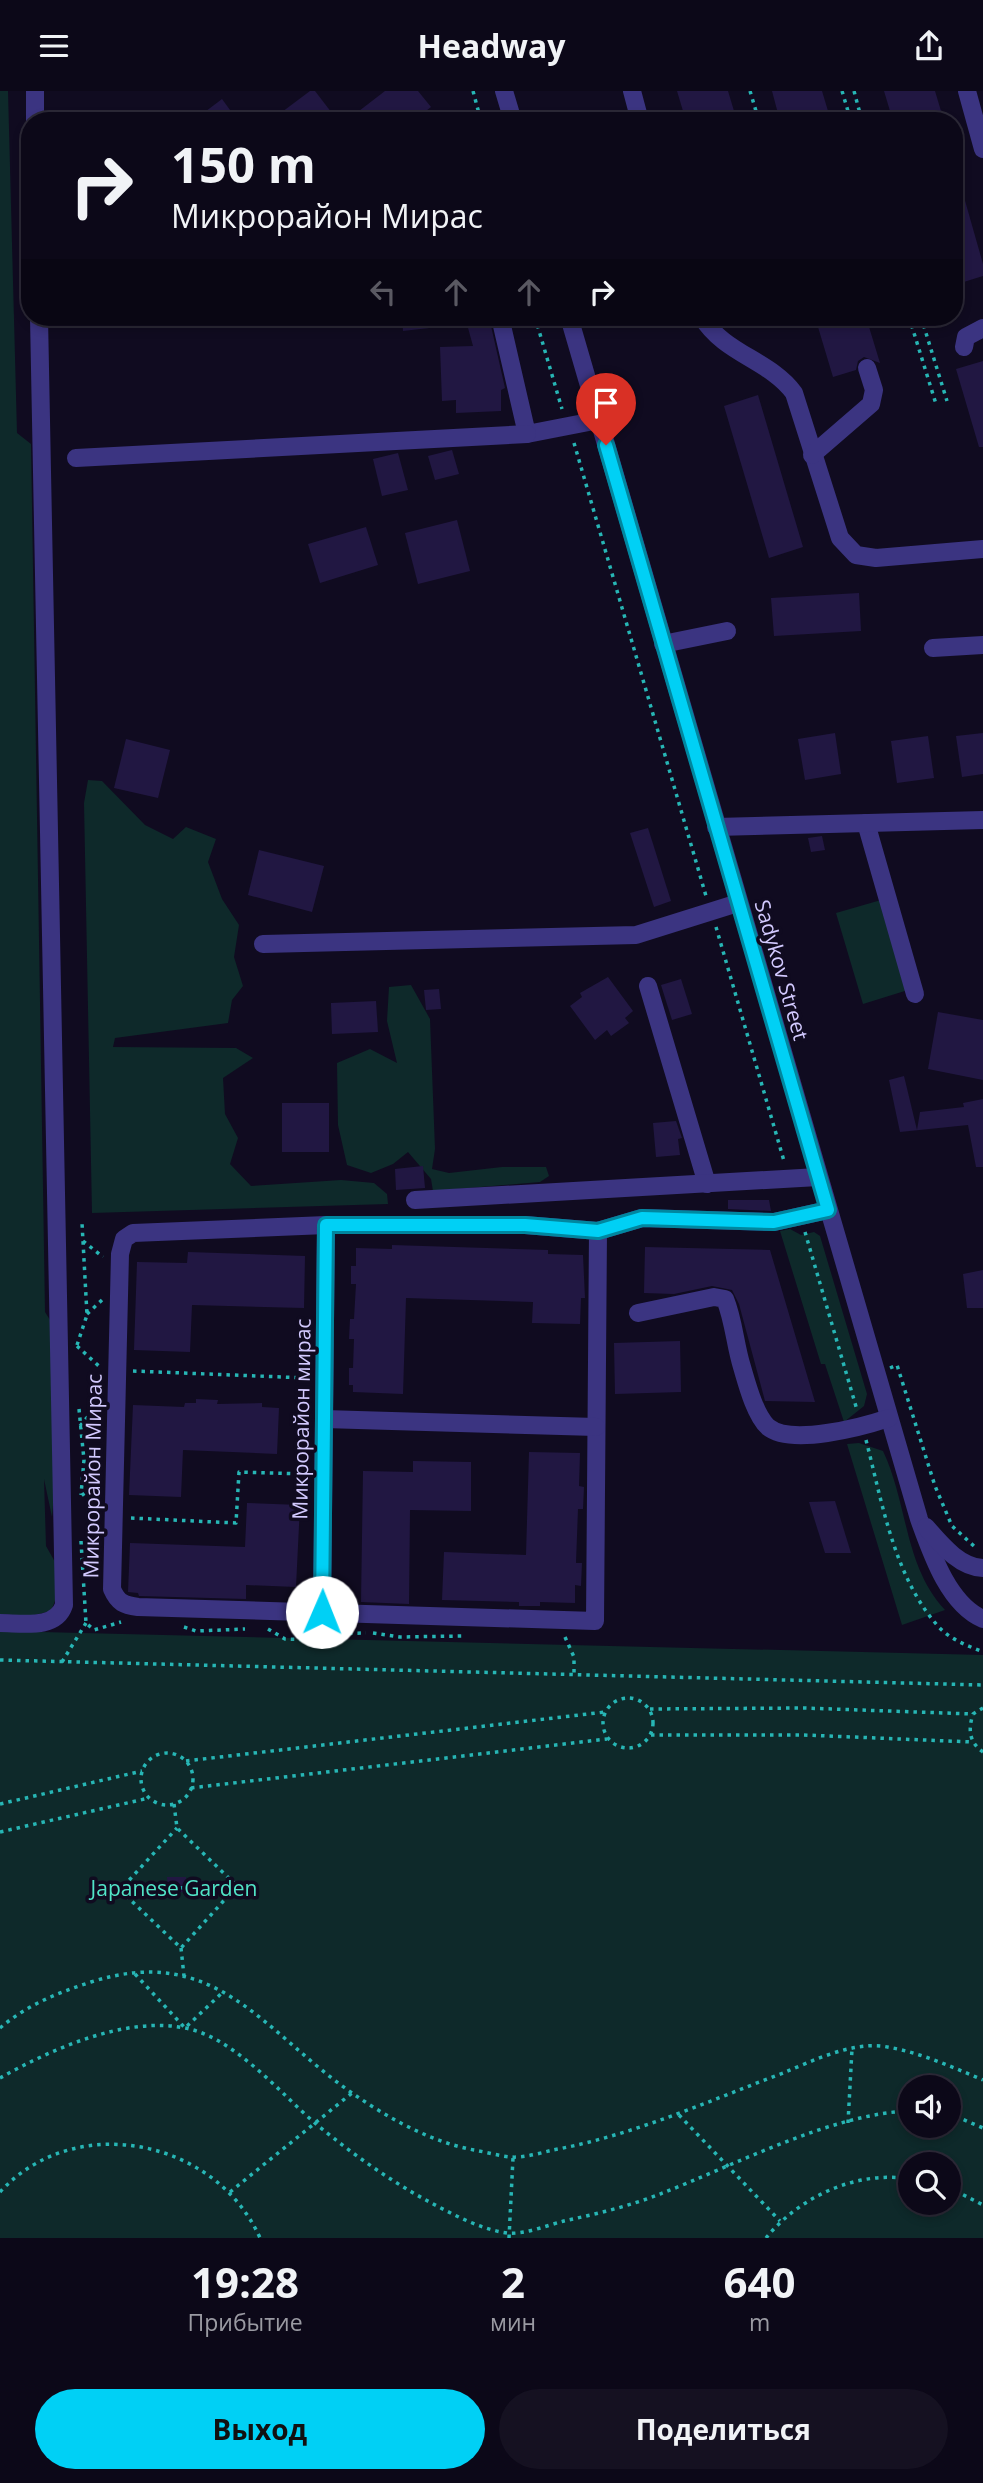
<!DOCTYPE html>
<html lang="ru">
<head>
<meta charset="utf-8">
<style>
  body { margin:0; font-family:"Open Sans",sans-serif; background:#151121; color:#f1f3f6; height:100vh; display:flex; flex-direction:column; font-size:26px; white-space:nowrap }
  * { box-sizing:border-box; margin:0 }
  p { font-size:23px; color:#9a9aa2 }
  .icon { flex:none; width:38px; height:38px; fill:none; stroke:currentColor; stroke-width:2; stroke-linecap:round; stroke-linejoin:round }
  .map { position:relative; height:2147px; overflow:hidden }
  .side { display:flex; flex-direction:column; background:#0c0818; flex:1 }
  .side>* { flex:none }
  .guide { position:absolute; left:21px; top:21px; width:942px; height:214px; border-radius:28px; box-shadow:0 4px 10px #0003,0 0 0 2px #2c2937; background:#0c0818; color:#f1f3f6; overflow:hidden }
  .controls { position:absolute; left:898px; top:1984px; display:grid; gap:14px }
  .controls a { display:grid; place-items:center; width:63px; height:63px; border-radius:50%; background:#0c0818; box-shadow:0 4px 10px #0003,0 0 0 2px #2c2937; font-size:35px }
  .pin { position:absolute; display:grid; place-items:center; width:60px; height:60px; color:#fff; margin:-72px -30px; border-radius:50% 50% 50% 0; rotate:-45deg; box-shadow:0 0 7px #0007 }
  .pin .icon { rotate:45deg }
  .me { position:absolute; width:77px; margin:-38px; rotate:1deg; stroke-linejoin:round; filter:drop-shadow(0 0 5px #0008) }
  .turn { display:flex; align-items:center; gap:24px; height:147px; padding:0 35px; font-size:32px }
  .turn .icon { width:91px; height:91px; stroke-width:2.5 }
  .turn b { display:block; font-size:49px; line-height:60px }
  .lanes { display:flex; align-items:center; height:66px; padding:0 35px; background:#0003; justify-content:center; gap:35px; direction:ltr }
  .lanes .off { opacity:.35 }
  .eta { display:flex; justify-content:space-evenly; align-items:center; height:119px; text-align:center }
  .eta b { font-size:42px; font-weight:700; line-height:49px }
  .action { display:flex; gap:14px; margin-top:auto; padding:14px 35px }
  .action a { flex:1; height:80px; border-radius:42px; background:#00d0f5; color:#111; font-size:28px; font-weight:700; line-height:80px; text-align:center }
  .action a+a { background:#151121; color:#f1f3f6 }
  header { display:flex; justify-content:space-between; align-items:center; height:91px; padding:0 35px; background:#0c0818; font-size:32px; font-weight:700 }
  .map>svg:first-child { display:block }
</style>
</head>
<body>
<header><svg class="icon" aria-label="menu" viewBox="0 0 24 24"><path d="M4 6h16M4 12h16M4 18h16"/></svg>Headway<svg class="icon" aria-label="share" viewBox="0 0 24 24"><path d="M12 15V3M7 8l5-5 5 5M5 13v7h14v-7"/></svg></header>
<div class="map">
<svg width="983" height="2147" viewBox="0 0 983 2147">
  <rect width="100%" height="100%" fill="#100b20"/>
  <g fill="#0e292a" fill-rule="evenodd">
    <polygon points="0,0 8,0 17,342 31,353 45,1221 55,1237 57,1367 52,1426 44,1388 46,1455 59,1478 58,1502 51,1520 30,1525 0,1523"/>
    <polygon points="88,689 102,690 145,734 173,748 186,736 216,748 208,771 222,808 239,834 234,866 243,895 232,909 228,932 115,947 113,956 236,957 253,967 223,987 225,1023 238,1047 230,1073 251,1095 341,1089 374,1092 387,1103 388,1113 92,1122 84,712"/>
    <polygon points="881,809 908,899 863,913 836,822"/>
    <polygon points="411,894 430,928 435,1058 432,1078 449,1082 502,1076 546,1076 549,1085 540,1091 433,1100 431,1088 408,1061 393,1073 371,1082 347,1074 338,1034 337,972 370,958 397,972 387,930 389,896"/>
    <polygon points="790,1138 801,1144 814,1141 820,1145 867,1303 864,1315 844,1331 825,1273 821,1273 780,1140"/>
    <path d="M859,1352l24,8c25,53 21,115 62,159l-43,15 -55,-181z"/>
    <path d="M0,1540l983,24v583h-983zM910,1997h38v38h-38zM910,2074h38v38h-38z"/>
  </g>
  <g fill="#211742">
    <polygon points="310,0 315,0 338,30 270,30"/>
    <polygon points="385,0 418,0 431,16 413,30 346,30"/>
    <polygon points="677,0 728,0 737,30 686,30"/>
    <polygon points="772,0 822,0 831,30 780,30"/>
    <polygon points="884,0 935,0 944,30 893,30"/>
    <polygon points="222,8 238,30 193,30"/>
    <polygon points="958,85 983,173 983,185 954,194 954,86"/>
    <polygon points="402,226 446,226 447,235 403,240"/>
    <polygon points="465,226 489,226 505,297 501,299 501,320 456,322 456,309 442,310 440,256 473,255"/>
    <polygon points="815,226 866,226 880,272 864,266 858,270 856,279 833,286"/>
    <polygon points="983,270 983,356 979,356 956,278"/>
    <polygon points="758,304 803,456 769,467 724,315"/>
    <polygon points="452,359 459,383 435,389 428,365"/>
    <polygon points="398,362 408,399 382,405 373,368"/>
    <polygon points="457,429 470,480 418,493 405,442"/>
    <polygon points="366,436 378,474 320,492 308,453"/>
    <polygon points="859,502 861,540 774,545 771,507"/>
    <polygon points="835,642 841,683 805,689 798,648"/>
    <polygon points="983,642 983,683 962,686 956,645"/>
    <polygon points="928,645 934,687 897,692 891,650"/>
    <polygon points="126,648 170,659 158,707 114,697"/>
    <polygon points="648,737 671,810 654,816 630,742"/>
    <polygon points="822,745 825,759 811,761 808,747"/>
    <polygon points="259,759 324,775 312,821 248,804"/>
    <polygon points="608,886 633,920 625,927 629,932 611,945 607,939 595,949 570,915 582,906 580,902"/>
    <polygon points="681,888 692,923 672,929 661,894"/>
    <polygon points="439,898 441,918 426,919 424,899"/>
    <polygon points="376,910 378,941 332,943 331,912"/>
    <polygon points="938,921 983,929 983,989 928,978"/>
    <polygon points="904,985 917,1039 920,1021 964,1016 963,1012 983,1008 983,1076 976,1076 968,1034 900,1041 889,989"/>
    <rect x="282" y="1012" width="47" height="49"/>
    <polygon points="676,1030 682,1047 678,1048 680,1064 656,1066 653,1032"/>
    <polygon points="423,1075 425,1097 396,1099 395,1078"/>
    <polygon points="728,1109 769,1109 771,1120 728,1118"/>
    <polygon points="392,1154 548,1159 548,1163 583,1164 585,1207 581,1207 580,1233 532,1232 533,1211 406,1207 403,1303 353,1301 353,1294 349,1294 349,1277 353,1277 354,1248 349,1248 350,1228 354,1228 356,1193 351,1193 351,1175 356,1175 356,1157 392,1158"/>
    <polygon points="645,1156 770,1159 815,1311 765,1310 739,1213 732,1199 712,1195 674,1203 644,1202"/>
    <polygon points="188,1161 305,1165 304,1217 192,1214 190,1261 134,1259 137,1171 187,1172"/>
    <polygon points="983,1179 983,1217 967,1217 963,1183"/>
    <polygon points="680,1250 681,1301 615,1303 614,1252"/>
    <polygon points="196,1308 218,1309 217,1313 262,1312 262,1316 279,1317 277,1363 183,1359 181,1406 129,1404 133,1314 184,1316 185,1312 196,1312"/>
    <polygon points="529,1361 580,1362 579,1395 584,1396 583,1418 578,1418 576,1472 582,1472 581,1495 575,1494 575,1512 540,1511 540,1515 519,1515 519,1511 442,1509 444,1461 526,1464"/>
    <polygon points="413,1370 471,1371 471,1420 410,1419 409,1513 361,1511 363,1380 413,1381"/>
    <polygon points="835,1410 851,1462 825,1462 809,1411"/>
    <polygon points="247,1412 300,1414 296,1496 246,1494 246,1508 139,1505 138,1502 128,1501 130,1452 245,1456"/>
    <polygon points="167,1786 186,1786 187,1801 168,1802"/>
  </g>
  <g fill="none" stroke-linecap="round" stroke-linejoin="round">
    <g stroke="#27b6b5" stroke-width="3.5" stroke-dasharray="3.5 5" stroke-linecap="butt">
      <polyline points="473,0 481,30"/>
      <polyline points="750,0 759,30"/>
      <polyline points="842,0 851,30"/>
      <polyline points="854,0 862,30"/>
      <polyline points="535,226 562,318"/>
      <polyline points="909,226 936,313"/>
      <polyline points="921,226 947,310"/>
      <polyline points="574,352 706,805"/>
      <polyline points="716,836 784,1070"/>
      <polyline points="805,1141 857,1319"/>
      <polyline points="83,1150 103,1166"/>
      <polyline points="87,1223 102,1209"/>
      <polyline points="77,1254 87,1224 82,1132"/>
      <polyline points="77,1255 101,1277"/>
      <polyline points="890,1277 897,1274 935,1395 952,1435 975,1456"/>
      <polyline points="133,1280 307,1287"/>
      <polyline points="79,1318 84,1369 81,1404"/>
      <polyline points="80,1335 100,1311"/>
      <path d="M866,1349c16,62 28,136 71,185 12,14 29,20 46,27"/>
      <polyline points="82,1402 97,1421"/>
      <polyline points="131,1427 236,1432 239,1381 306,1383"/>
      <polyline points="81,1450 86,1532 94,1539 121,1531"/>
      <polyline points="184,1536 196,1540 245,1538"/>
      <polyline points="268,1538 285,1548 317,1549 321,1544"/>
      <polyline points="317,1538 322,1543 366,1542"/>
      <polyline points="373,1542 400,1546 463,1545"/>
      <polyline points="565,1546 574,1566 574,1584"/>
      <polyline points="0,1569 983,1594"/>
      <polyline points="62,1571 86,1532"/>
      <circle cx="628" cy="1632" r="25"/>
      <path d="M983,1617l-10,6c-5,16 -4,28 10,38"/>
      <polyline points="650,1618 804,1617 973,1623"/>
      <polyline points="651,1644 804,1644 972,1651"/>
      <circle cx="167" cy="1688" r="26"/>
      <polyline points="186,1670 605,1621"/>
      <polyline points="191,1697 607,1648"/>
      <polyline points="0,1713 142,1680"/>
      <polyline points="174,1713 177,1737 237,1795 181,1857 120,1799 177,1737"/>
      <polyline points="0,1741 149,1707"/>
      <polyline points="120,1799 237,1795"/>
      <polyline points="181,1857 184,1885"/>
      <polyline points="135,1883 185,1937 224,1900"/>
      <path d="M0,1937c27,-23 57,-35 91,-46 125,-40 173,50 261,111 36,25 79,49 122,57 12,2 25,6 37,7 13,1 29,-4 42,-7 81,-15 153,-48 230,-77 29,-12 66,-30 98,-27 36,5 69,20 102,34"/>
      <path d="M0,1987c52,-29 125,-62 185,-50 49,9 95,65 131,96 34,28 70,54 108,75 26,14 55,30 83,34 17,2 41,-8 57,-12 32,-7 66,-15 96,-27 73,-28 173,-81 250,-83"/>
      <polyline points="948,2022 983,2037"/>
      <polyline points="679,2024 780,2130"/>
      <polyline points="848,2032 852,1958"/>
      <polyline points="948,2096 983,2114"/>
      <path d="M0,2101c75,-82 216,-53 260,46"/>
      <polyline points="230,2101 352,2002"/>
      <polyline points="509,2147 513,2067"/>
      <path d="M766,2147c33,-41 91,-68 144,-59"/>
    </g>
    <g stroke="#3b3481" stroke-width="18">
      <polyline points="35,0 35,30"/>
      <polyline points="504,0 513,30"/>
      <polyline points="632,0 640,30"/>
      <polyline points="967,0 983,58"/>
      <polyline points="500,226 527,343 599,329"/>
      <path d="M569,226l350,1202c12,33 29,85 64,100"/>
      <path d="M702,226c22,37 68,43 92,76l46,145 16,17 20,3 107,-9"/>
      <polyline points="964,256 966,246 983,237"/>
      <polyline points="812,364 871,313 874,299 867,277"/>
      <polyline points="76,367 527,343"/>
      <polyline points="663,553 727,540"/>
      <polyline points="933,557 983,554"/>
      <polyline points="866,732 915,903"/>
      <polyline points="716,736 983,729"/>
      <polyline points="263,853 636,844 738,812"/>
      <polyline points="648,895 707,1093"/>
      <polyline points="415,1109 818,1086"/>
      <path d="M598,1140l-3,390 -457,-14c-14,-2 -20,-4 -26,-18l8,-335 4,-15 9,-6 193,-8h199l73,6 44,-13 132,4 54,-12"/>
      <path d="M638,1222l76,-16 11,2c9,22 10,46 17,68 5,17 13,48 26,60 23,19 94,0 121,-9"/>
      <polyline points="324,1328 596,1336"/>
      <path d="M926,1436c15,17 33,40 57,41"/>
      <polyline points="322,1521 326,1134"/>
      <path d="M0,1532c22,0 56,7 64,-18l-25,-1288"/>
    </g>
  </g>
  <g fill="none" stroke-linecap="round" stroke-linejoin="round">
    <defs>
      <polyline id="route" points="322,1521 326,1134 525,1134 598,1140 642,1127 774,1131 828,1119 606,354"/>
    </defs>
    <use href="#route" stroke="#00879f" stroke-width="18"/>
    <use href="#route" stroke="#00d0f5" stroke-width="12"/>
  </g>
  <g text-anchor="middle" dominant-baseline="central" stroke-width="7" stroke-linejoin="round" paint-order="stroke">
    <g font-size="21" fill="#d3caff" stroke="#100b20">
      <text transform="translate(782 879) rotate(74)">Sadykov Street</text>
      <text transform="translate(301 1328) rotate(-89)">Микрорайон мирас</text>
      <text transform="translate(92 1385) rotate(-89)">Микрорайон Мирас</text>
    </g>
    <g font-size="21" fill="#51e4c7" stroke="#100b20">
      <text x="174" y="1797">Japanese Garden</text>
    </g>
  </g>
</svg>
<div class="controls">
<a><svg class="icon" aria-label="sound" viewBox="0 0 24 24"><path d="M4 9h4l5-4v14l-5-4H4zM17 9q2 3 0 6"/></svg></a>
<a><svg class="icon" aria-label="search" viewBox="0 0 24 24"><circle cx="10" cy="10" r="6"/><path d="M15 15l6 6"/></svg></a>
</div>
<div class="pin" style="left:606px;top:354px;background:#d93025"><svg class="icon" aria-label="arrive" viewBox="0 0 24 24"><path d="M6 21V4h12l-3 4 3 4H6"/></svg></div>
<svg class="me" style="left:322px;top:1521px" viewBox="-20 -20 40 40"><circle r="19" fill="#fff"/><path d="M0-13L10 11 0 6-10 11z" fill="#00d0f5"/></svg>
<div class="guide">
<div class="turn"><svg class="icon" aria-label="right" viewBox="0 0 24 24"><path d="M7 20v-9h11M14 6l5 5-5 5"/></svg><div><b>150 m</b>Микрорайон Мирас</div></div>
<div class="lanes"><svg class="icon off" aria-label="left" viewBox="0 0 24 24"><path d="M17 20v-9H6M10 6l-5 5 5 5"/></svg><svg class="icon off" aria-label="ahead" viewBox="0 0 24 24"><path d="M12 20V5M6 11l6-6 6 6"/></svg><svg class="icon off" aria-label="ahead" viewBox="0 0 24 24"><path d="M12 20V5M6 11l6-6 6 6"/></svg><svg class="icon" aria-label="right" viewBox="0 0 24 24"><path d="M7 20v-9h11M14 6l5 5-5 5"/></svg></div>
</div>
</div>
<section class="side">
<div class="eta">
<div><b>19:28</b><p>Прибытие</p></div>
<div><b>2</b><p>мин</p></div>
<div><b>640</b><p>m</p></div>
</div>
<div class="action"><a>Выход</a><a>Поделиться</a></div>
</section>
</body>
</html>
